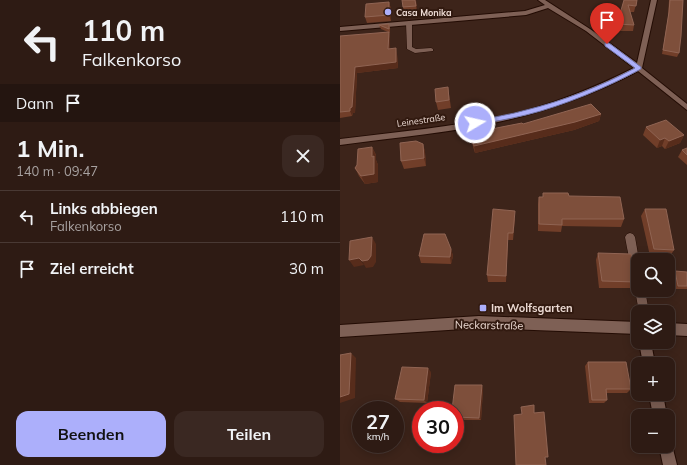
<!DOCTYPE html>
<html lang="de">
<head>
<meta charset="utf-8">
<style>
  body { margin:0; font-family:Mulish,sans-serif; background:#3a2822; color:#f1f3f6; height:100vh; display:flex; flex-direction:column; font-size:15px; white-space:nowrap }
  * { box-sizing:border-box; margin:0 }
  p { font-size:13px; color:#a7a1a0 }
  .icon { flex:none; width:22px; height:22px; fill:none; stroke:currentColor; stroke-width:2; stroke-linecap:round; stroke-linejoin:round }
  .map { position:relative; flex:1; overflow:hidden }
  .details { display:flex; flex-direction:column; background:#2e1b14; width:340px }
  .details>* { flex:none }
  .guide { background:#2e1b14; color:#f1f3f6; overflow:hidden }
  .tools { position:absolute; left:291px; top:253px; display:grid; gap:8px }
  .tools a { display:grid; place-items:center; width:44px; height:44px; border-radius:8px; background:#2e1b14; box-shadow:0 2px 10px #0003,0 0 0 1px #493934; font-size:20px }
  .speed { position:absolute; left:12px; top:401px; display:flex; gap:8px; font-size:20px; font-weight:700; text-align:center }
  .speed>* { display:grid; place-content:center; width:52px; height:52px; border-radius:50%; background:#2e1b14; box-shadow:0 2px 10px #0003,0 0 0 1px #493934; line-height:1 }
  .speed small { font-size:10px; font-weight:400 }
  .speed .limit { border:6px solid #d22; background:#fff; color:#111 }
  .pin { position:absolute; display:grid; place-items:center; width:34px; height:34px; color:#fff; margin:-41px -17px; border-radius:50% 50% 50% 0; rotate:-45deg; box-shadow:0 0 4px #0007 }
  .pin .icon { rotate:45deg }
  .me { position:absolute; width:44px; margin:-22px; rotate:81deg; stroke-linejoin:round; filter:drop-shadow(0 0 3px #0008) }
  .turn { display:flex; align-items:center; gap:14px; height:84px; padding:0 16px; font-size:18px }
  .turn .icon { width:52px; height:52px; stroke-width:2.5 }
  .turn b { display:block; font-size:28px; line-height:34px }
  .then { display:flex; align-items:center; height:38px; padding:0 16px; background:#0003; gap:8px; font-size:15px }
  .round { display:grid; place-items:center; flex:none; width:42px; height:42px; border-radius:12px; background:#3a2822 }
  .overview { display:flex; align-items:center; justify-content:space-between; height:68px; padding:0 16px }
  h1 { font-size:24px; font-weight:700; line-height:30px }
  .primary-button { display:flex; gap:8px; margin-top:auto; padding:8px 16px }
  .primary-button a { flex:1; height:46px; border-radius:12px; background:#acaffb; color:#111; font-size:16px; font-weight:700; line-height:46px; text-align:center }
  .primary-button a+a { background:#3a2822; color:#f1f3f6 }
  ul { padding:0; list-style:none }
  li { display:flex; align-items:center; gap:12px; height:52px; padding:0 16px; border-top:1px solid #493934 }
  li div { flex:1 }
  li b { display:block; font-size:15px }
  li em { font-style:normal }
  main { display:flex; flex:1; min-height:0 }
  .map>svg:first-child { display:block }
</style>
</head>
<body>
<main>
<section class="details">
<div class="guide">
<div class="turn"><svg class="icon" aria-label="left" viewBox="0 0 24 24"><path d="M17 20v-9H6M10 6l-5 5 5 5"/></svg><div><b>110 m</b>Falkenkorso</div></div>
<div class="then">Dann<svg class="icon" aria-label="arrive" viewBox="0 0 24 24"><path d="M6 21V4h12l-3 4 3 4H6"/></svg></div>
</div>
<div class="overview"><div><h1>1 Min.</h1><p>140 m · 09:47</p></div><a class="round"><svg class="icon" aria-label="close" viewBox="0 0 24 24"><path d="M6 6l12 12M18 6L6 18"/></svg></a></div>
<ul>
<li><svg class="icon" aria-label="left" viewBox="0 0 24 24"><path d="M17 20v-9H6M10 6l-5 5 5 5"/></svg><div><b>Links abbiegen</b><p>Falkenkorso</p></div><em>110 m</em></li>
<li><svg class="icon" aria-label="arrive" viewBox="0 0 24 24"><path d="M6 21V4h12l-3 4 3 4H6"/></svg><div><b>Ziel erreicht</b></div><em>30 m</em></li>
</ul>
<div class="primary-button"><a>Beenden</a><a>Teilen</a></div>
</section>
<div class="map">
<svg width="347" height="465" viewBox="0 0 347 465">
  <rect width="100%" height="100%" fill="#3d241a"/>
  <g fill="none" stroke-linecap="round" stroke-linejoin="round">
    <defs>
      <g id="service">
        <polygon points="69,21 72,23 72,47 76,49 91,48 93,49 93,51 75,53 67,49 66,23"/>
        <polygon points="290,233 293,234 295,237 299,260 298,283 295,282 293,279 285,237 287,234"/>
        <polygon points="298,286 298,290 305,290 309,312 299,312 295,290"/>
      </g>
      <g id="minor">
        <path d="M198,0h7l45,29 47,34 14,-63h6l-15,68 45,36v6l-49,-39c-40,21 -83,37 -127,48 -56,14 -114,18 -171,26v-6c56,-7 113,-12 169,-24 43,-10 85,-27 125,-47l-48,-37 -38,-23 -22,7 -186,16v-4l185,-16 20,-6z"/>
        <polygon points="139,316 298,322 298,334 139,328 0,337 0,325"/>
        <polygon points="328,323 347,324 347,336 328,335"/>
        <polygon points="299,342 311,342 315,364 303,364"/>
        <polygon points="309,394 323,394 327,416 313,416"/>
        <polygon points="328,440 331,441 337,465 323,465 319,446 328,446"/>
      </g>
    </defs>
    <use href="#service" stroke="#230c04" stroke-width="1"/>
    <use href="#minor" stroke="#230c04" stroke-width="2"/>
    <use href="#service" fill="#7e6055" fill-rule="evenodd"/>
    <use href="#minor" fill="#7e6055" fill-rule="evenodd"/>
  </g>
  <g fill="#713e29">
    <polygon points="76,0 77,13 64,14 63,7"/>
    <polygon points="284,0 297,0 294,12 290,12 294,25 293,31 276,31"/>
    <polygon points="329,0 343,0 339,53 337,57 322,54 328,17"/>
    <polygon points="49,2 51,9 51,21 27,23 25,17"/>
    <polygon points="49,24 50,28 50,33 49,32 50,38 50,49 57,54 58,68 17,73 15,113 13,113 12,116 0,118 0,37 48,32 41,29 39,25"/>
    <polygon points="108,87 111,108 98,110 96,102"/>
    <polygon points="261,114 259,121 234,130 135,153 131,140 131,133 183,124"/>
    <polygon points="306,127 344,135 340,143 325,149 322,146 317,148 303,135"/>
    <polygon points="83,144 85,152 86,166 64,169 61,161"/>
    <polygon points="32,147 36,155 36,160 38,165 38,182 25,184 19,176 15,168"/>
    <polygon points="347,148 347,165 338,157 342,150"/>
    <polygon points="203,193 229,196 284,219 281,227 222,226 221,232 198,231 198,204 199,197 203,197"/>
    <polygon points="305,209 334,250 330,256 310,256 301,216"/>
    <polygon points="175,218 173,240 168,240 166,282 148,282 147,275"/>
    <polygon points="111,249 113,256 111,264 81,263 79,256"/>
    <polygon points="258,253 296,282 292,288 259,288 256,260"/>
    <polygon points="335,271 347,272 347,289 335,289 332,275"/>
    <polygon points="248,362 291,389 287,393 266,393 267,400 264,403 249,403 245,366"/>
    <polygon points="91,372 87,403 60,402 55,399"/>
    <polygon points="143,389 141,420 115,420 115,410"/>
  </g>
  <g fill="#572c1b">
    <polygon points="75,0 76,0 77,13 76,6"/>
    <polygon points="49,2 51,9 51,21 49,15"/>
    <polygon points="49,32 50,38 50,55 48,49"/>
    <polygon points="56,48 57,54 58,68 17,73 15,113 13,113 12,116 10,111 15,67"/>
    <polygon points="261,114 259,121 234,130 135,153 134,146"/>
    <polygon points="344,135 340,143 325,149 329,141"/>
    <polygon points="325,138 322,146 317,148 320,140"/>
    <polygon points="83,144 85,152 86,166 84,158"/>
    <polygon points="32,147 36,155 36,160 38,165 38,182 25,184 21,176 32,157"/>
    <polygon points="168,233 168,240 166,282 166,276"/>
    <polygon points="32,237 36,244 36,262 33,267 26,268 22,261"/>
    <polygon points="111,249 113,256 111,264 110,257"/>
    <polygon points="19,258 24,265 14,267 9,260"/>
    <polygon points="11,353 16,358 15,398 0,403 0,397"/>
    <polygon points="88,368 91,372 87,403 84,400"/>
    <polygon points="142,385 143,389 141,420 139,418"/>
  </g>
  <g fill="#7e4f3b" stroke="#906453">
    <polygon points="62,0 75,0 76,6 63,7"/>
    <polygon points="284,0 297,0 296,6 288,5 294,25 277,24"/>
    <polygon points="330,0 343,0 341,36 339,53 323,50 329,12"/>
    <polygon points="49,2 49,15 25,17 26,4"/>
    <polygon points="49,24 49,29 39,25"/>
    <polygon points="49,32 48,49 56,48 56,62 15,67 12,107 10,108 10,111 0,112 0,36"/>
    <polygon points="108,87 109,100 96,102 95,89"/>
    <polygon points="251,104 261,114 235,122 134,146 131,133 182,123 183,124"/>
    <polygon points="326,120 344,135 329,141 325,138 320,140 306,127"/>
    <polygon points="76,141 83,144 84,158 61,161 60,143"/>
    <polygon points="32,147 32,157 34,156 34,174 21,176 15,168 17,165 18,149"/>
    <polygon points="347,148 347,155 342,150"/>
    <polygon points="203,193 228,193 229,196 280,197 284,219 222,219 222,225 199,224 199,197 203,197"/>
    <polygon points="153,209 175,211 173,233 168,233 166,276 147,275"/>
    <polygon points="305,209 326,209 334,250 314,249"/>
    <polygon points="84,234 105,234 111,249 110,257 79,256"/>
    <polygon points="32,237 31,256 28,260 22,261 19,258 9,260 10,241"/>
    <polygon points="258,253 291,254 296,282 262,281"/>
    <polygon points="335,271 347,272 347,286 338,286"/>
    <polygon points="11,353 9,394 0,397 0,355"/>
    <polygon points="248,362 286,362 291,389 266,389 267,400 252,400"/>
    <polygon points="62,367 88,368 84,400 55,399"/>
    <polygon points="115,385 142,385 139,418 115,417 115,410 112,410"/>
    <polygon points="194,405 194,413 204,412 208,457 205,457 206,465 176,465 174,415 182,414 181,407"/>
  </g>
  <path fill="#acaffb" stroke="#7072a3" d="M265,43h4l32,24v2c-33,18 -78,37 -115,46 -17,4 -34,7 -51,10l-4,-2 4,-2c17,-4 34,-6 51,-11 37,-9 75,-24 109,-42l-30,-22z"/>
  <g fill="#acaffb" stroke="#321a10" stroke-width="1.5">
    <circle cx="48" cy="12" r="4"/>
    <rect x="139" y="304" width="8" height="8" rx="2"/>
  </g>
  <g text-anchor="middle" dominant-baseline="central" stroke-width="4" stroke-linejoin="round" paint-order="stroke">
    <g font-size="9" font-weight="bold" fill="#ecdad3" stroke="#321a10" text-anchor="start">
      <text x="56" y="12">Casa Monika</text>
    </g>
    <g font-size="9" fill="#ecdad3" stroke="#321a10">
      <text transform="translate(81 120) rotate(-8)">Leinestraße</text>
    </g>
    <g font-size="11" font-weight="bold" fill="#ecdad3" stroke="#321a10" text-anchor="start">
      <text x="151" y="308">Im Wolfsgarten</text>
    </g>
    <g font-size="11" fill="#ecdad3" stroke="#321a10">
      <text transform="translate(149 325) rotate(1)">Neckarstraße</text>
    </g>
  </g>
</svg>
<div class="tools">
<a><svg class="icon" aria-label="search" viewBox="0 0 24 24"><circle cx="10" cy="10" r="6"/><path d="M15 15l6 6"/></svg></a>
<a><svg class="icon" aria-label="layers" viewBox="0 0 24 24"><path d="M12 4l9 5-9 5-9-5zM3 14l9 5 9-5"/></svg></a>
<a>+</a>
<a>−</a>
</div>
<div class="speed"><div>27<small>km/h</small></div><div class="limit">30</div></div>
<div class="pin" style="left:267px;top:44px;background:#d93025"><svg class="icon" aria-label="arrive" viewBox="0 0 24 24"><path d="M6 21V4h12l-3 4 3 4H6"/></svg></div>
<svg class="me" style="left:135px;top:123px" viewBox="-20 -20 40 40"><circle r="17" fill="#acaffb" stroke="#fff" stroke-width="3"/><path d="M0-11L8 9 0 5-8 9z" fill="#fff"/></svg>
</div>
</main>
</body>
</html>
